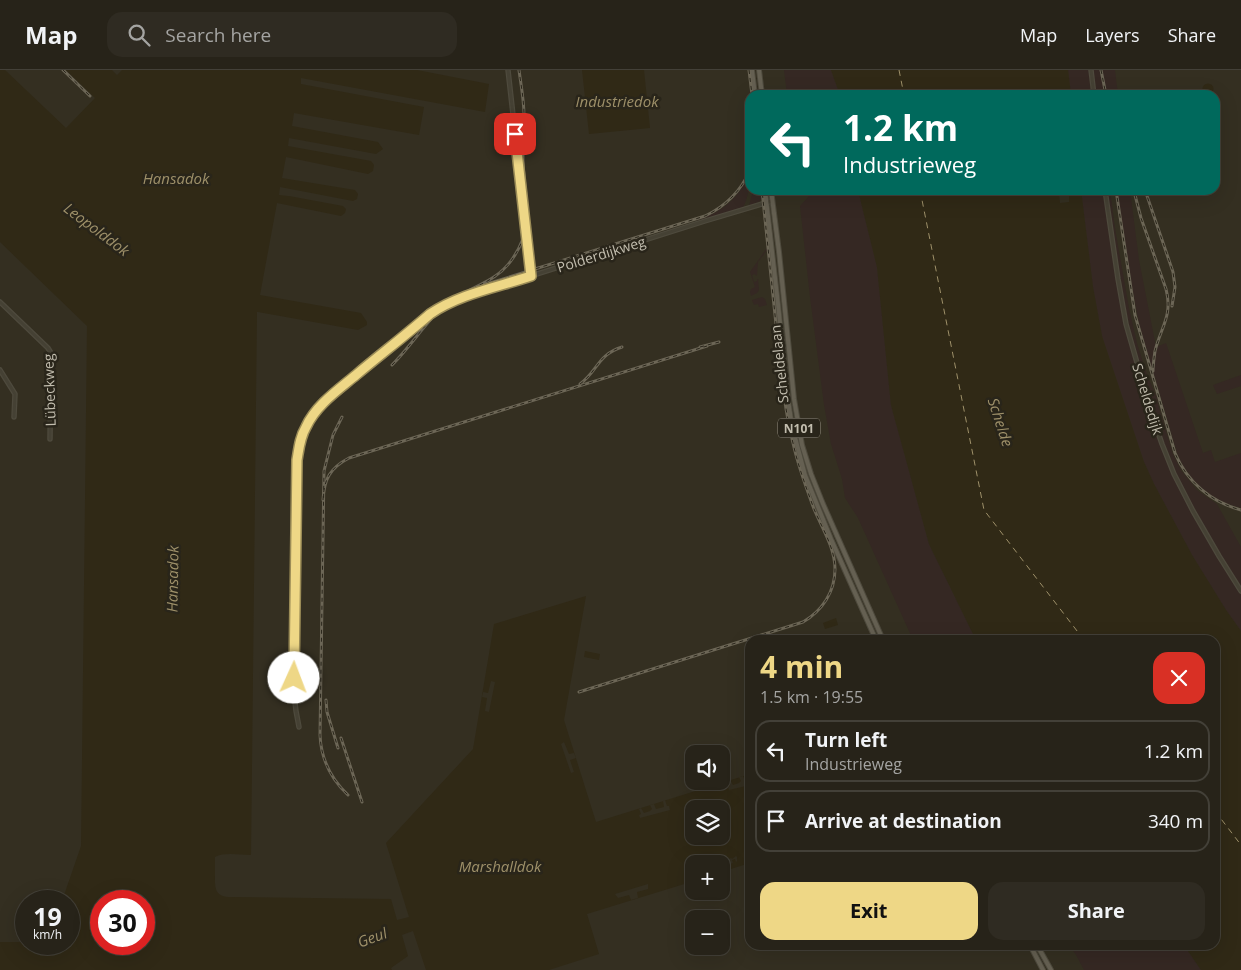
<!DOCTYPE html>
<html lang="en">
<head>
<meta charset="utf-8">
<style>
  body { margin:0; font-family:"Open Sans",sans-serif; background:#2f2b22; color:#f1f3f6; height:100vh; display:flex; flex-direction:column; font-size:19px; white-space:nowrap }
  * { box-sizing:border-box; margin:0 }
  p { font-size:16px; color:#a4a4a2 }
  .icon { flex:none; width:28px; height:28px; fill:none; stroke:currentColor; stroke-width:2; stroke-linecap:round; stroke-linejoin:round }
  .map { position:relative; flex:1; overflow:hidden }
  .side { position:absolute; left:745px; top:565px; width:475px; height:315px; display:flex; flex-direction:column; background:#272319; border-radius:15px; box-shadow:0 5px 20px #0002,0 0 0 1px #434038 }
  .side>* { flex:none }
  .guide { position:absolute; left:745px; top:20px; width:475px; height:105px; border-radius:15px; box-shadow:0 5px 20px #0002,0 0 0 1px #434038; background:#00695c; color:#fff; overflow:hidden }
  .controls { position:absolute; left:685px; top:675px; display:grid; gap:10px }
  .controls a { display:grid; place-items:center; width:45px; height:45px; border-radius:10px; background:#272319; box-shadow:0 5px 20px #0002,0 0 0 1px #434038; font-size:25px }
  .speed { position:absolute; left:15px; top:820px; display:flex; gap:10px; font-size:25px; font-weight:700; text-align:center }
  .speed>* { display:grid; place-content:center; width:65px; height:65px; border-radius:50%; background:#272319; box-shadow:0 5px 20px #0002,0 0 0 1px #434038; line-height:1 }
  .speed small { font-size:12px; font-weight:400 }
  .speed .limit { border:8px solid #d22; background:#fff; color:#111 }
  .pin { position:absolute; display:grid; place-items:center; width:42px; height:42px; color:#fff; margin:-21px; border-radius:10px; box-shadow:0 2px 8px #0006 }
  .me { position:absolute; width:55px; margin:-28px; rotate:2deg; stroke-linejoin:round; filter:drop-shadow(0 0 4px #0008) }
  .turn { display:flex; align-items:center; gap:18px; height:105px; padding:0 15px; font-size:22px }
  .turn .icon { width:65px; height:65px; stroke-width:2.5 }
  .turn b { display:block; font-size:35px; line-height:42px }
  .round { display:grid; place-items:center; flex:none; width:52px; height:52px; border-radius:15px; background:#2f2b22 }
  .headline { display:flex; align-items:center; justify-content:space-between; height:85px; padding:0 15px }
  h1 { font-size:30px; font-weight:700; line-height:38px; color:#eed786 }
  .button { display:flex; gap:10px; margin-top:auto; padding:10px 15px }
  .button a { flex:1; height:58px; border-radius:15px; background:#eed786; color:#111; font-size:20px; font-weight:700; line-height:58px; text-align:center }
  .button a+a { background:#2f2b22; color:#f1f3f6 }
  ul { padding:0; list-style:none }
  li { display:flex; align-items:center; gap:15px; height:62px; margin:0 10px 8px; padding:0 5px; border:2px solid #434038; border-radius:15px }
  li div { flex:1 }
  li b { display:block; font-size:19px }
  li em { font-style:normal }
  header { display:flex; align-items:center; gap:30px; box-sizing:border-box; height:70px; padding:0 25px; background:#272319; border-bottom:1px solid #434038 }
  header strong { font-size:24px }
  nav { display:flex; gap:28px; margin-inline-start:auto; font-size:18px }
  .search { width:350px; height:45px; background:#2f2b22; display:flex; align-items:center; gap:12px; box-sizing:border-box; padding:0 18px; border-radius:15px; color:#a4a4a2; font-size:19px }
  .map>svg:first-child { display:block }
</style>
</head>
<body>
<header>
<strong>Map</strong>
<div class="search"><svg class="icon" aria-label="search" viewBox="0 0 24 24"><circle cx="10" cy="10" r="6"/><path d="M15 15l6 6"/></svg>Search here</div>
<nav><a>Map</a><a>Layers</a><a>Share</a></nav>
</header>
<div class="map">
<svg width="1241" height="900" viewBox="0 0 1241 900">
  <rect width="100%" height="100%" fill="#342f21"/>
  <g fill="#352823">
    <polygon points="784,0 831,0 840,25 787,25"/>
    <polygon points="1068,0 1115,0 1118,25 1071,25"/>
    <path d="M750,104c0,11 -2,24 -7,34l-48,14c6,-3 14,-6 21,-10 15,-8 26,-22 34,-38z"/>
    <polygon points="753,120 761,120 761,126 763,126 759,132 749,136"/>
    <polygon points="811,120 858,120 877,197 891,335 929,474 976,570 913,570 858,448 845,428 842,409 831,374 824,335 810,227 800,136 809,126"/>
    <polygon points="1081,120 1110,120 1115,158 1129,238 1137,273 1146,302 1157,328 1158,334 1173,384 1181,400 1197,420 1217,434 1241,477 1241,561 1226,540 1192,485 1154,414 1144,392 1102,266 1093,217"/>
    <path d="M1117,120h13l9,70 17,87 10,-4 37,110 8,-3 4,12 26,-9v55c-29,-7 -53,-27 -64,-55l-38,-129 -7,-37z"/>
    <polygon points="767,178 767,180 758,192 757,205 756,206 755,204 752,205 754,212 757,211 757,209 758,209 759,220 757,223 751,226 750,222 751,219 755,217 750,202"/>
    <polygon points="762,227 765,229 767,235 759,237 758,234 754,235 752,230"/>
    <polygon points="1241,305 1241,316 1217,324 1213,315"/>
    <polygon points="1069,875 1184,875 1201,900 1084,900 1076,885"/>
  </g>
  <g fill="#302916" fill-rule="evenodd">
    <path d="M0,0h5l61,58 29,-30 -29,-28h46l5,5 5,-5h295l72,14 -4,28 -184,-34v6l123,23 -5,28 -125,-22 -2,13 86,16 5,7 -7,5 -87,-16 -1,8 83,15 3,4 -1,6 -5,3 -82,-17 -4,21 73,12 3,4 -1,5 -4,2 -73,-14 -1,8 9,1h1l54,10 3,3 -1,4 -4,3 -64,-13 -17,92 101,18 6,9v3l-9,5 -100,-18h-1l-6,543c-11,0 -27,-3 -36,2 0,6 0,12 0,18 0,11 -1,21 13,22l163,2 6,21 12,-3 -23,-74 87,-94 21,-125 92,-28 -22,124 32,102 154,-48v89l-29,9v-8h-27v17l-107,33 12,40 -50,16h-123l-13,-39 -11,4 6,21 -17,12 1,2h-392v-28h26v2h43v-43h-7l19,-55 6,-520 -87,-84zM694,739h27v27h-27zM101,831h43v43h-43z"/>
    <polygon points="582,0 644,0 650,58 589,64"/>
    <polygon points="831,0 1068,0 1071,25 840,25"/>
    <circle cx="1208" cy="19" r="5.5"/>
    <polygon points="858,120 1081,120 1093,217 1102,266 1144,392 1154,414 1192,485 1226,540 1241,561 1241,900 1201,900 1184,875 1215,875 1215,570 976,570 929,474 891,335 877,197"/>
    <polygon points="836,548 838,555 825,559 823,553"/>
    <polygon points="585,581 600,584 599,590 584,587"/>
  </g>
  <g fill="#342f21">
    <polygon points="1069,122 1069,132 1060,133 1059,123"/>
    <polygon points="491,611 495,612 489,642 485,641 487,628 482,627 483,622 488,623"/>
    <polygon points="564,672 569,684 574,683 576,688 570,690 574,702 571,703 561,674"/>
    <polygon points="743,706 745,711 750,710 750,715 729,720 728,717 730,716 728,711 730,710 733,715 739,713 741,711 739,707"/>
    <polygon points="665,730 667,736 669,736 670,740 640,748 639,745 641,744 639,739 641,738 644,743 650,741 652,739 650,735 654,734 656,739 664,737 663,731"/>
    <polygon points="736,786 737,787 737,791 736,792 735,789 732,790 733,793 727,795 728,800 721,802 721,794 712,794 731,788 732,789"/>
    <polygon points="648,814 648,819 637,822 638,828 631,830 629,825 618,828 615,824"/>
  </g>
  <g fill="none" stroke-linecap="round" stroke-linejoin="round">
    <g stroke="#9e9069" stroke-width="1" stroke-dasharray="6 5" stroke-linecap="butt">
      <polyline points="899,0 904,25"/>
      <polyline points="920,120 984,440 1084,570"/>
      <polyline points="1215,741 1241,775"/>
    </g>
    <defs>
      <g id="minor">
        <polyline points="508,0 531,206"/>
        <polyline points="1091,0 1094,25"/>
        <polyline points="1105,120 1118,209 1126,254 1151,342 1162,374 1174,404 1193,441 1219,486 1241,521"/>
        <polyline points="0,232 48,278 51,283 50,369"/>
        <polyline points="0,300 15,324 14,347"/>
        <polyline points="299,657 296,641 294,624 297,390 300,372 303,363 306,355 318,337 345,314 431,244 445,234 458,229 705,151 772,131"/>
      </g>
      <g id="major">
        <polyline points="752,0 755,25"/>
        <polyline points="759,0 762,25"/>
        <polyline points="765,120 778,234 788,330 792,356 805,405 831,469 876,570"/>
        <polyline points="771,120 779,182 794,329 802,375 811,404 823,434 883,570"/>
        <polyline points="1030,875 1043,900"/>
        <polyline points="1037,875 1051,900"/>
      </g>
    </defs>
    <use href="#minor" stroke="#4e4a3d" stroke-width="5.5"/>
    <use href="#major" stroke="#4e4a3d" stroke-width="6"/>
    <use href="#minor" stroke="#454134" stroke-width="3"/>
    <use href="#major" stroke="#656052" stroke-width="4"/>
    <defs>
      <g id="rail">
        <polyline points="63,0 90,26"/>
        <polyline points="749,0 752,25"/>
        <polyline points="1101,0 1106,25"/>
        <path d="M1116,120l19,125 40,138c12,29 36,49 66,57"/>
        <polyline points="1145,120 1173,202 1175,217 1172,236"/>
        <path d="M1135,125l6,23 25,71c7,26 -5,38 -11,62 -1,7 -2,14 -2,20"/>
        <path d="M490,213l215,-67c21,-10 36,-25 45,-46"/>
        <polyline points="700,277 719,272"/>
        <path d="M392,295c9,-9 17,-19 25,-29 9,-11 17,-22 28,-31 23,-19 50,-20 68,-47 23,-34 11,-60 10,-97 0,-15 2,-30 1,-45 0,-16 -3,-31 -5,-46"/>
        <path d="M580,314c18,-13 17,-29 42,-37"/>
        <path d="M342,347l-9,18 -9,36 -4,264c1,24 11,44 28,60"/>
        <path d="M323,430c1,-21 7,-32 26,-42l358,-112"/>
        <path d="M579,622l224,-70c19,-11 32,-30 32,-53 0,-21 -13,-41 -21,-60 -8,-22 -16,-43 -21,-66 -9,-36 -12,-72 -16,-109 -5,-48 -10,-96 -15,-144"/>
        <polyline points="326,630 327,642 338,678"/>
        <polyline points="341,668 362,732"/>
      </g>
    </defs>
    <use href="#rail" stroke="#6c6656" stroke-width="3"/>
    <use href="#rail" stroke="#29251a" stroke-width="1" stroke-dasharray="4" stroke-linecap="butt"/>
  </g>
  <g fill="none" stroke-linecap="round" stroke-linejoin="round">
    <defs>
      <path id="route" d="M294,608l3,-218c2,-12 3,-23 9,-33 10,-22 32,-37 50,-52 25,-21 50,-40 74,-61 29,-20 68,-27 101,-38l-16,-142"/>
    </defs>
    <use href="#route" stroke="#9b8c57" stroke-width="12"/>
    <use href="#route" stroke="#eed786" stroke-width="9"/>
  </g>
  <g text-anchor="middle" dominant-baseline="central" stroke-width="5" stroke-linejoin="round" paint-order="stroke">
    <rect fill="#29251a" stroke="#948f82" stroke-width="1" x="778" y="348.5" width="42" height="19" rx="4"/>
    <g font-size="12" font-weight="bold" fill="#c2bdae">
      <text x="799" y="358">N101</text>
    </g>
    <g font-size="14" fill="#c2bdae" stroke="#29251a">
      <text transform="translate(601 184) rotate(-17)">Polderdijkweg</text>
      <text transform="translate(779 294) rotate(-96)">Scheldelaan</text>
      <text transform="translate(49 320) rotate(-92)">Lübeckweg</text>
      <text transform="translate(1148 329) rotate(73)">Scheldedijk</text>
    </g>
    <g font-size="15" font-style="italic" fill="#9e9069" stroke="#29251a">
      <text x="617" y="31">Industriedok</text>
      <text x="176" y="108">Hansadok</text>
      <text transform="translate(97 159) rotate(37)">Leopolddok</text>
      <text transform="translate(1001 352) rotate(72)">Schelde</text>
      <text transform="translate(172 509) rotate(-89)">Hansadok</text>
      <text x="500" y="796">Marshalldok</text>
      <text transform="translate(372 867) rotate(-20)">Geul</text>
    </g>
  </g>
</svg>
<div class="controls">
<a><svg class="icon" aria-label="sound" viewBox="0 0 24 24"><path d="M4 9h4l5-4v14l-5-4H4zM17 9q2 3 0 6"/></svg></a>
<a><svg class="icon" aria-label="layers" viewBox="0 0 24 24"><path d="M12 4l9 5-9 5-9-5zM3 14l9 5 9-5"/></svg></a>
<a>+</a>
<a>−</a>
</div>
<div class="speed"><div>19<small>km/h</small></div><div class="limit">30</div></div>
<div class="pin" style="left:515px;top:64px;background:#d93025"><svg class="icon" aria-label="arrive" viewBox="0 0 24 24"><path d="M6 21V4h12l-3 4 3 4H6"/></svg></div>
<svg class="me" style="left:294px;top:608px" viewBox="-20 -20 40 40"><circle r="19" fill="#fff"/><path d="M0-13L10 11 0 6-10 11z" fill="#eed786"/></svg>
<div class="guide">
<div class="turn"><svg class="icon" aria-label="left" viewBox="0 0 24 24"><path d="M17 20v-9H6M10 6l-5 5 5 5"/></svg><div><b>1.2 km</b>Industrieweg</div></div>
</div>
<section class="side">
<div class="headline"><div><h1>4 min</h1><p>1.5 km · 19:55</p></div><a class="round" style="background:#d93025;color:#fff"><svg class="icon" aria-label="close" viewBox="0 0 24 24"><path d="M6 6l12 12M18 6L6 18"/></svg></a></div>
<ul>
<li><svg class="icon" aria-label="left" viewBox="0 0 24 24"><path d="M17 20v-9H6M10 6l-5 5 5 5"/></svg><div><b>Turn left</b><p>Industrieweg</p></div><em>1.2 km</em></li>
<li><svg class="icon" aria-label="arrive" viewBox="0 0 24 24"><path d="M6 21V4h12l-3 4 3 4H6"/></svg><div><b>Arrive at destination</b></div><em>340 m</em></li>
</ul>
<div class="button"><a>Exit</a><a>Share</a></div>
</section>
</div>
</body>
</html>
